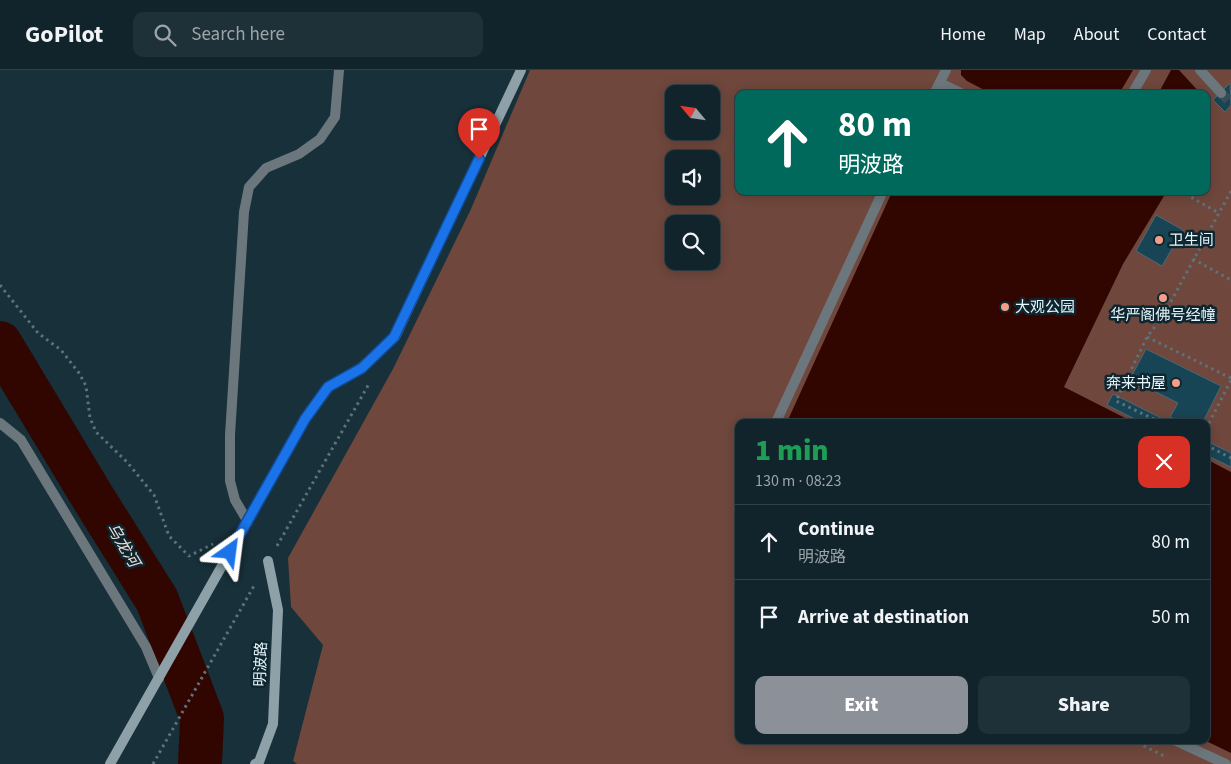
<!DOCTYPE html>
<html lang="en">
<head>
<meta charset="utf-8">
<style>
  body { margin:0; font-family:"Source Sans 3","Noto Sans SC",sans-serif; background:#1e3038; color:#f1f3f6; height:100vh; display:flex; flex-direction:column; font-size:19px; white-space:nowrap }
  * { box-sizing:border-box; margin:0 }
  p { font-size:16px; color:#9ca4a9 }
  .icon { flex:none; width:28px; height:28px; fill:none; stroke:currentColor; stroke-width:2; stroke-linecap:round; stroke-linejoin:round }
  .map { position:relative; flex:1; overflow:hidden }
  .panel { position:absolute; left:735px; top:349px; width:475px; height:325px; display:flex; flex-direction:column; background:#11242c; border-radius:10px; box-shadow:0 2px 12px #0003,0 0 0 1px #304148 }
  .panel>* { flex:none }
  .guide { position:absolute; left:735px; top:20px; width:475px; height:105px; border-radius:10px; box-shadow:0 2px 12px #0003,0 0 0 1px #304148; background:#00695c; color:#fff; overflow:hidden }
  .needle { width:32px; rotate:299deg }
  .controls { position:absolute; left:665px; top:15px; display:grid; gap:10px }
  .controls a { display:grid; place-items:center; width:55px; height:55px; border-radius:10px; background:#11242c; box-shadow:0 2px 12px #0003,0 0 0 1px #304148; font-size:25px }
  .pin { position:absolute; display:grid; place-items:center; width:42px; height:42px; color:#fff; margin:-51px -21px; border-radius:50% 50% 50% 0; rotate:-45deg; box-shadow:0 0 5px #0007 }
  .pin .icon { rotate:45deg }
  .me { position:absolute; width:55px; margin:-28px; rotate:31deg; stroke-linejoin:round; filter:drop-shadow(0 0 4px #0008) }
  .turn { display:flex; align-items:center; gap:18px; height:105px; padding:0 20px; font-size:22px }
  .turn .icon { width:65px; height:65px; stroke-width:2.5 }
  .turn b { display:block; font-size:35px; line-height:42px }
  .round { display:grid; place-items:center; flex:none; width:52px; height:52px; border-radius:10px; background:#1e3038 }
  .overview { display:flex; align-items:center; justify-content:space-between; height:85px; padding:0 20px }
  h1 { font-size:30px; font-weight:800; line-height:38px; color:#1e9e55 }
  .primary-button { display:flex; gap:10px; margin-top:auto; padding:10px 20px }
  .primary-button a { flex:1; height:58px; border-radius:10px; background:#8c9099; color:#fff; font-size:20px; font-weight:800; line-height:58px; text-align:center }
  .primary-button a+a { background:#1e3038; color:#f1f3f6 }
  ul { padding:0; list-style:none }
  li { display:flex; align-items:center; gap:15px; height:75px; padding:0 20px; border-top:1px solid #304148 }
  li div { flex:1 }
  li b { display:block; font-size:19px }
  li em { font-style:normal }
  header { display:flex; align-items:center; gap:30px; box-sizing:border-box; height:70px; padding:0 25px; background:#11242c; border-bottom:1px solid #304148 }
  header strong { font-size:24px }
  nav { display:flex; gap:28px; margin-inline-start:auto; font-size:18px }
  .search { width:350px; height:45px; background:#1e3038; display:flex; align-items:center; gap:12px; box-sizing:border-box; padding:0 18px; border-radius:10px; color:#9ca4a9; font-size:19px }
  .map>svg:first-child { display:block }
</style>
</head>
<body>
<header>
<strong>GoPilot</strong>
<div class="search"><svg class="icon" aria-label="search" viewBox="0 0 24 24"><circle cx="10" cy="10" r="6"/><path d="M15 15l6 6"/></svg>Search here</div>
<nav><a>Home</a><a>Map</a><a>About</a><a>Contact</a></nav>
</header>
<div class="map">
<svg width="1231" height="694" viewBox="0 0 1231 694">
  <rect width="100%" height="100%" fill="#17303a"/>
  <path fill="#6f473c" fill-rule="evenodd" d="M530,0h701v694h-934l-4,-3 30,-116 -32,-38 -3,-49 106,-191 77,-158zM674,24h37v37h-37zM739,24h467v97h-467zM674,89h37v37h-37zM674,154h37v37h-37zM739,352h467v318h-467z"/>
  <g fill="#320600">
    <polygon points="961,0 1133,0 1119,24 992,24 967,11 961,5"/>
    <polygon points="1171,0 1179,0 1201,24 1158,24"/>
    <polygon points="901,121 1167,121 1123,194 1064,317 1133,352 787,352 892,122 899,125"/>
    <polygon points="1206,389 1231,402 1231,683 1204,670 1206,670"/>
  </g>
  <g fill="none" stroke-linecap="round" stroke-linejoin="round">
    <polyline stroke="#320600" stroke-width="44" points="0,273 92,426 157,530 202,648 200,694"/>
  </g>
  <g fill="#184555" stroke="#4e6873">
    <polygon points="1230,13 1231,35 1225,42 1213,30"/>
    <polygon points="1156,145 1183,160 1162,196 1136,181"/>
    <polygon points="1146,279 1221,316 1203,352 1181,352 1170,347 1178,333 1130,309"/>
    <polygon points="1113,324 1169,352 1141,352 1107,335"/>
    <polygon points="1206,371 1231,383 1231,397 1206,385"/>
  </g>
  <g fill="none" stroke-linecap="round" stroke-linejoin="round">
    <polyline stroke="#364e57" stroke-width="10" stroke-dasharray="10 5" stroke-linecap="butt" points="1221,23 1231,33"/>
    <g stroke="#5d737c" stroke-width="3" stroke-dasharray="2.5 4" stroke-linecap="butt">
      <polyline points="1180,121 1219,143"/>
      <polyline points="1193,189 1231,210"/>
      <polyline points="0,215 38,263 61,280 79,303 86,316 90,348 96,362 127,392 154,425 169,466 189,486 213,474"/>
      <polyline points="1147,267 1231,308"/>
      <polyline points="1160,352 1116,331 1147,267 1163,246 1231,121"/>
      <polyline points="1206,359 1231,310"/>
      <polyline points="1206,375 1231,388"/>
      <polyline points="277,476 370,312"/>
      <polyline points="1132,670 1164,686"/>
      <polyline points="153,694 255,514"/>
    </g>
    <g stroke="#6b777c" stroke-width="10">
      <polyline points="934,24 946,0"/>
      <polyline points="776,352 883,121"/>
      <polyline points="0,353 21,370 146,577 159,608"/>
      <polyline points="1174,670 1226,694"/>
    </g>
    <g stroke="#6b777c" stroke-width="10">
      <polyline points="1200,0 1221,23"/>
      <polyline points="940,13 963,24"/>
      <polyline points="1132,24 1146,0"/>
      <polyline points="248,452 235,430 230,411 230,365 244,142 249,117 266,98 299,84 320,69 335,47 339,0"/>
    </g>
    <g stroke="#8ea1a9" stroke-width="10">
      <polyline points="110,694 305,349 329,317 362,297 395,267 521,0"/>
      <polyline points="255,694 259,692 273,654 278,540 268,491"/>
    </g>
  </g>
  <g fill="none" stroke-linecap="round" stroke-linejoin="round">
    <defs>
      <polyline id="route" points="230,482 305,349 328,317 362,298 394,267 479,89"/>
    </defs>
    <use href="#route" stroke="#114b97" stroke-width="12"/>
    <use href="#route" stroke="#1a73e8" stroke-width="9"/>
  </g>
  <g fill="#f49e88" stroke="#0d262f" stroke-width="2">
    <circle cx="1159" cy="170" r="5"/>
    <circle cx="1163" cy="228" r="5"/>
    <circle cx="1005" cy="237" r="5"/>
    <circle cx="1176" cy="313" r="5"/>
  </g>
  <g text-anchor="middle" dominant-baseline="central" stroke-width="5" stroke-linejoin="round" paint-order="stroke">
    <g font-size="15" fill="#e7f6fc" stroke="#0d262f" text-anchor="start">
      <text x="1169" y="170">卫生间</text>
      <text x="1015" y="237">大观公园</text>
      <text x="1163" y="245" text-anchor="middle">华严阁佛号经幢</text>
      <text x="1166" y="313" text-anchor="end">奔来书屋</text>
    </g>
    <g font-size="15" fill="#e7f6fc" stroke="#0d262f">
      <text transform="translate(261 594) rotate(-88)">明波路</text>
    </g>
    <g font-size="16" font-style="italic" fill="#f0dcd6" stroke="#0d262f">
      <text transform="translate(123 475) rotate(59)">乌龙河</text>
    </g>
  </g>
</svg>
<div class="controls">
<a><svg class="needle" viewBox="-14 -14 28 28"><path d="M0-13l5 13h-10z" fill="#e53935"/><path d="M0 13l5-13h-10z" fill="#9ca4a9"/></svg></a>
<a><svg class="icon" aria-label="sound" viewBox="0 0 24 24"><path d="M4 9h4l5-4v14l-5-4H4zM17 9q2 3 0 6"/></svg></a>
<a><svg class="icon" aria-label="search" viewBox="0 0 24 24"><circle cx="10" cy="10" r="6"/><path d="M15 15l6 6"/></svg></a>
</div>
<div class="pin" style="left:479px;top:89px;background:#d93025"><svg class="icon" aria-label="arrive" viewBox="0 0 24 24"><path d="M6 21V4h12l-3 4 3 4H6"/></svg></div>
<svg class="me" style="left:230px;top:482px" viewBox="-20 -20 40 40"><path d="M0-17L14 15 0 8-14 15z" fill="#1a73e8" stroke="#fff" stroke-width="4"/></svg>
<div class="guide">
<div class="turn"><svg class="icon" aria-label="ahead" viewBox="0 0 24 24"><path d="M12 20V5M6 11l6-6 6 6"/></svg><div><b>80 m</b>明波路</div></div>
</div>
<section class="panel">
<div class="overview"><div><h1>1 min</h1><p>130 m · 08:23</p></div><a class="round" style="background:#d93025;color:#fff"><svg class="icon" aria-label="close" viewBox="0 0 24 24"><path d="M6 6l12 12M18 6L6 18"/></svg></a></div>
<ul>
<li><svg class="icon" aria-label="ahead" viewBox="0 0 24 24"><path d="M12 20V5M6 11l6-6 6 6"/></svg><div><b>Continue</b><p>明波路</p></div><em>80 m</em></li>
<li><svg class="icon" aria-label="arrive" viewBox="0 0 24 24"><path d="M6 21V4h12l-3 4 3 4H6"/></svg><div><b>Arrive at destination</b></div><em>50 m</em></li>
</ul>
<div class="primary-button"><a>Exit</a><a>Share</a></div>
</section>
</div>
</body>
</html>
